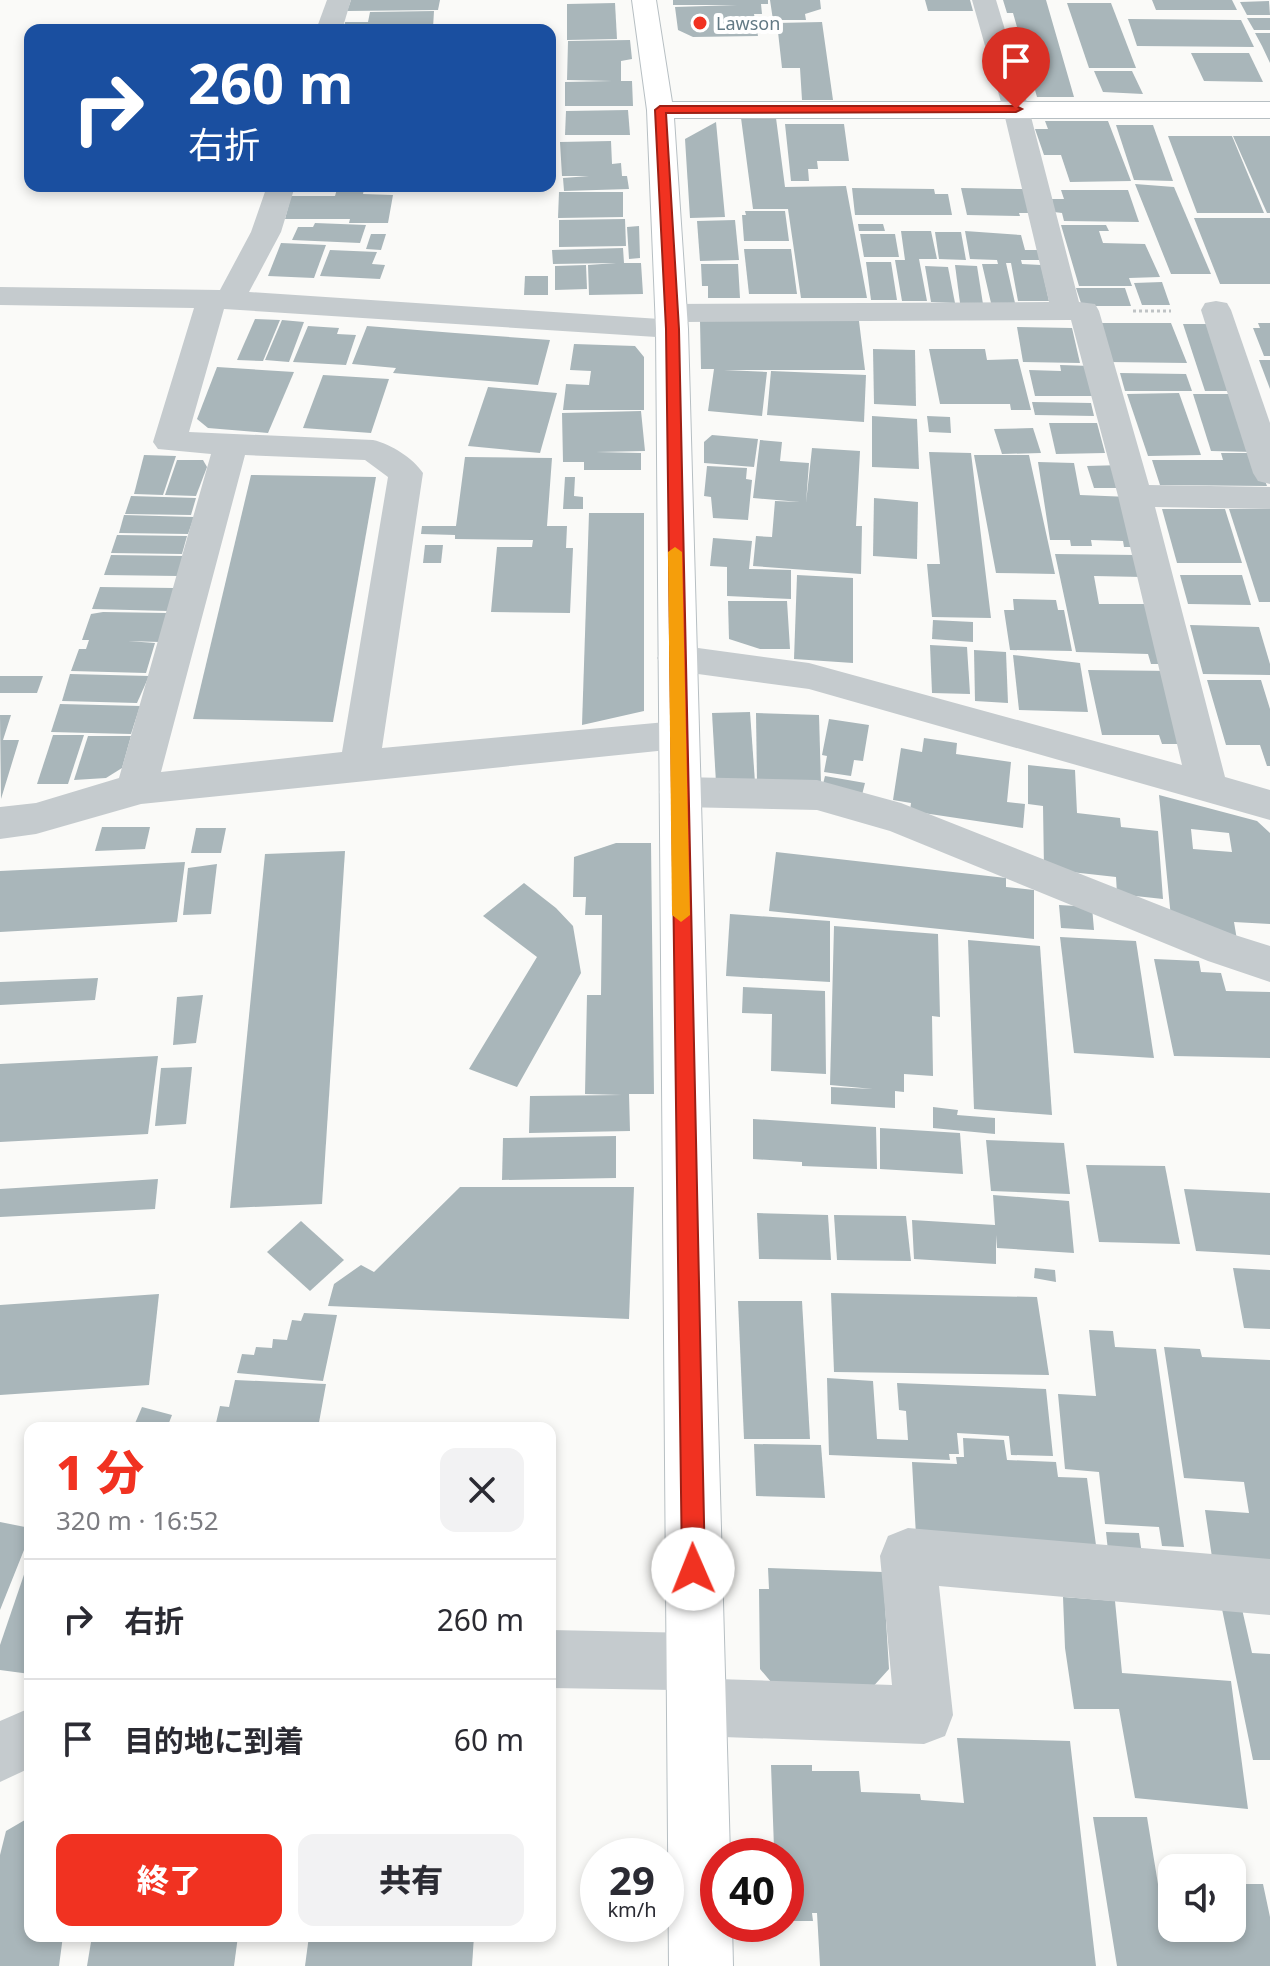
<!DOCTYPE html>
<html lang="ja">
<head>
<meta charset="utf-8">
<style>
  body { margin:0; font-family:"Noto Sans","Noto Sans JP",sans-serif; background:#f2f2f3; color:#2b2b33; height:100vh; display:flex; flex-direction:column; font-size:30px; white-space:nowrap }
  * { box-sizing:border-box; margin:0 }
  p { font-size:26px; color:#7c7c81 }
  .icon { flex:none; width:44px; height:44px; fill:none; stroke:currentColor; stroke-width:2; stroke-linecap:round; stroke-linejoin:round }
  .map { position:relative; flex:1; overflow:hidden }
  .details { position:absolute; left:24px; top:1422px; width:532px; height:520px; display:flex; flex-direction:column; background:#fff; border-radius:16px; box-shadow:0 4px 12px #0003 }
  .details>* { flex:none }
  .top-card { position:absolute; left:24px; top:24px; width:532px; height:168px; border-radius:16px; box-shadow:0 4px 12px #0003; background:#1a4fa0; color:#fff; overflow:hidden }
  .fabs { position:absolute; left:1158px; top:1854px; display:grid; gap:16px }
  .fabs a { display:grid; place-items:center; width:88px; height:88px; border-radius:16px; background:#fff; box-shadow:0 4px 12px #0003; font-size:40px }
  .speed { position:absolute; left:580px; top:1838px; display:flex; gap:16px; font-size:40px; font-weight:700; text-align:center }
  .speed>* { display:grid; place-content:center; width:104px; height:104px; border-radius:50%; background:#fff; box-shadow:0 4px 12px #0003; line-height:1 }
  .speed small { font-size:20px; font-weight:400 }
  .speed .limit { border:12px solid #d22; background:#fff; color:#111 }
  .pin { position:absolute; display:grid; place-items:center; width:68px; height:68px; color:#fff; margin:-82px -34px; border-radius:50% 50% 50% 0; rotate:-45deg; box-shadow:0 0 8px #0007 }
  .pin .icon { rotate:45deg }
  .me { position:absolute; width:88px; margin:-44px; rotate:359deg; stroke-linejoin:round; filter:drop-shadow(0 0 6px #0008) }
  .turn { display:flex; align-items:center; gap:28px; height:168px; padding:0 32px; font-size:36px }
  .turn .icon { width:104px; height:104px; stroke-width:2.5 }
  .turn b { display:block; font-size:56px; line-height:68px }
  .round { display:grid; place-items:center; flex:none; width:84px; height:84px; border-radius:16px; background:#f2f2f3 }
  .summary { display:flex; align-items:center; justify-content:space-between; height:136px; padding:0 32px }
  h1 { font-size:48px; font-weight:800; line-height:60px; color:#f13221 }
  .action { display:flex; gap:16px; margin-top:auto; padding:16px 32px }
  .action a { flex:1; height:92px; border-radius:16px; background:#f13221; color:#fff; font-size:32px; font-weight:800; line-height:92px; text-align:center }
  .action a+a { background:#f2f2f3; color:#2b2b33 }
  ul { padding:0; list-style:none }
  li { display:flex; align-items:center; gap:24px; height:120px; padding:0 32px; border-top:2px solid #e1e1e2 }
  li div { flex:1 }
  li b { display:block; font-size:30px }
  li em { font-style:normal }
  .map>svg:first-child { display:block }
</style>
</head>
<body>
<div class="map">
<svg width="1270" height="1966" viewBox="0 0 1270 1966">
  <rect width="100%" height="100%" fill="#fafaf8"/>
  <g fill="#a9b6ba" fill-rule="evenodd">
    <polygon points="351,0 440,0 438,10 347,11"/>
    <polygon points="673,0 768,0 768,4 761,4 762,14 754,14 758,36 693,37 678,30 675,7 737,5 673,5"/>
    <polygon points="770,0 820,0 821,9 805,14 806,20 773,20"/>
    <polygon points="925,0 970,0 973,11 928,11"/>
    <polygon points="1003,0 1046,0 1074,97 1037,97 1013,13 1007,13"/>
    <polygon points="1152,0 1232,0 1237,10 1156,10"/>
    <polygon points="1269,1 1270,15 1247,15 1240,2"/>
    <polygon points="615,3 617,39 567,40 567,4"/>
    <polygon points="1067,3 1111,3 1136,68 1089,68"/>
    <polygon points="434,11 433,28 424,30 344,29 345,22 368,22 370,12"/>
    <polygon points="1247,18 1270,18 1270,30 1254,30"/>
    <polygon points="1128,19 1241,20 1254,47 1137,46"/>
    <polygon points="822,22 833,100 802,100 800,68 782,68 777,23"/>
    <polygon points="1255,33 1270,33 1270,63 1262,46"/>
    <polygon points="630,40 632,59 621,61 621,81 632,81 633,106 565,106 565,82 612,81 567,80 568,41"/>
    <polygon points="1191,53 1249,53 1263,82 1204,81"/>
    <polygon points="1094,71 1132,71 1143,94 1103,92"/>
    <polygon points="628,110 630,135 565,135 566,111"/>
    <polygon points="741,118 776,118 785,187 846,186 867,298 801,298 788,209 753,209"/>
    <polygon points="1045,121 1108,121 1131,181 1070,182 1061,155 1044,155 1035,129 1048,129"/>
    <polygon points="716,122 725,217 690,218 685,139"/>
    <polygon points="785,124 844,124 849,161 817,161 818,169 808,169 809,181 791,181"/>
    <polygon points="1116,125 1153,125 1173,181 1134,180"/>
    <polygon points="1168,136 1232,136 1264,213 1197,213"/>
    <polygon points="1233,136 1270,136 1270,213 1267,213"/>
    <polygon points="611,141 612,164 621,163 622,176 627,176 629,189 564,191 563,178 589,176 562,176 560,142"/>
    <polygon points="1135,184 1174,187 1211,274 1171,274"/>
    <polygon points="852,188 934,189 935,194 948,194 952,215 855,215"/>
    <polygon points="961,188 1023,189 1029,213 1019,213 1020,216 967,215"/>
    <polygon points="337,189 364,189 363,194 393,195 388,223 349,223 350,219 285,219 291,196 335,196"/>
    <polygon points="1061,190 1128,190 1139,222 1064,221 1062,213 1054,212 1052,199 1064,199"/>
    <polygon points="559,192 623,192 623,217 558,218"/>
    <polygon points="745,211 785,211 789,241 744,241 742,215 746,215"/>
    <polygon points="1194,218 1270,218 1270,284 1220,284"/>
    <polygon points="625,219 626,246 559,247 559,220"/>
    <polygon points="735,220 739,260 700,261 697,221"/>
    <polygon points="315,223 366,225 360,243 292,240 298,227 313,227"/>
    <polygon points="858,224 883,224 885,231 859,231"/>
    <polygon points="1061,225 1106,225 1109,231 1099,231 1103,243 1145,244 1160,277 1129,278 1132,286 1079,286"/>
    <polygon points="639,226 640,258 629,259 627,227"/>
    <polygon points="901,231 931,231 937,259 919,259 927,301 902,301 895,260 905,260"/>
    <polygon points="965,231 1021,235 1025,250 1038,250 1041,260 1021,260 1022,264 1041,265 1049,301 1018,301 1011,263 1006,263 1015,303 991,303 982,264 998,264 997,260 970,259"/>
    <polygon points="935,232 961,232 966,260 939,259"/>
    <polygon points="371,234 386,234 381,250 366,249"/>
    <polygon points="860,234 895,234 899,257 864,257"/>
    <polygon points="281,243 326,245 314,278 268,276"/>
    <polygon points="623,248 624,263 641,263 643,294 589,295 588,265 616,263 553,264 552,250"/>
    <polygon points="744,249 791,249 797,294 749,294"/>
    <polygon points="330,250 377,252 372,264 385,265 380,279 320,276"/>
    <polygon points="866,262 891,262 897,300 871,300"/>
    <polygon points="701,264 738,264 740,298 708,298 708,286 702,286"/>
    <polygon points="586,265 587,289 555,290 555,266"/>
    <polygon points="955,265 977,266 983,304 960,303"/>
    <polygon points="925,266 948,267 955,303 931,302"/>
    <polygon points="525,276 548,276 548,295 524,295"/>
    <polygon points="1162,282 1170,305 1142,305 1134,283"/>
    <polygon points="1076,288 1125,288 1131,306 1082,306"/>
    <polygon points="255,319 280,320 263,361 237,360"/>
    <polygon points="282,320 304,322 289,362 265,360"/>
    <polygon points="700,321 859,321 865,370 724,370 767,372 762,416 708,411 714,369 701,369"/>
    <polygon points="1097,323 1171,323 1187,363 1109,362"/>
    <polygon points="1258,323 1270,323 1270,356 1264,356 1253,328 1260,328"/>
    <polygon points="1183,324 1217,324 1240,391 1205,391"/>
    <polygon points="308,326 339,328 337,334 356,335 346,365 293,362"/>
    <polygon points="367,326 455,333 550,340 538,385 440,377 393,373 396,368 352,364"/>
    <polygon points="1017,327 1072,328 1080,363 1023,362"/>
    <polygon points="574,344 635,346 644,357 644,410 563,410 566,384 589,385 591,371 570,370"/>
    <polygon points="873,349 915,350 916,406 874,404"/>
    <polygon points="929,349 985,349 987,360 1018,359 1031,410 1011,410 1010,404 940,404"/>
    <polygon points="1259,360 1270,360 1270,389"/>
    <polygon points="1060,365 1091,366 1099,396 1035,396 1029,370 1061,371"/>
    <polygon points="217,367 294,372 268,433 208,428 197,419"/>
    <polygon points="771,371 866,375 864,422 767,415"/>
    <polygon points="1120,373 1186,374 1192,391 1125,391"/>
    <polygon points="323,375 389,379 371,433 303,428"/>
    <polygon points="488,387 557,393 540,453 468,446"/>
    <polygon points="1179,393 1201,455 1148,456 1127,394"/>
    <polygon points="1193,394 1235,394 1254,452 1211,451"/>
    <polygon points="1032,402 1091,403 1094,416 1035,415"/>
    <polygon points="641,411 645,451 596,452 641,453 641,470 584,470 584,462 563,462 562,413"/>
    <polygon points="872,416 917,419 919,469 872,467"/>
    <polygon points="927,416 950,417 951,433 929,432"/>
    <polygon points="1049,423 1097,423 1105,453 1056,454"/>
    <polygon points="1033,428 1041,453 1002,454 994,429"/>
    <polygon points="712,435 758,439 754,467 704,463 704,442"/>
    <polygon points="760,440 782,442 780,461 809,463 806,503 812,448 860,451 856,526 862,526 861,574 753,566 756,536 772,537 775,501 800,502 753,498"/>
    <polygon points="929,452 971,453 991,618 932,617 927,564 940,564"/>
    <polygon points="1221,453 1255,453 1267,486 1160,485 1152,460 1223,460"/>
    <polygon points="144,455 176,456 163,495 134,494"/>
    <polygon points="974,455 1029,455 1055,574 996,573"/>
    <polygon points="465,457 552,458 547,526 567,526 566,548 573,548 570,613 491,612 497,547 532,547 533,540 455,539 455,535 421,534 422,526 456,526"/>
    <polygon points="177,460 203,460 207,467 196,496 165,495"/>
    <polygon points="1038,462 1074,463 1080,495 1130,497 1141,547 1124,547 1123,541 1091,540 1092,546 1071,546 1070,540 1050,540"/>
    <polygon points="1122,465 1130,488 1094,488 1087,466"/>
    <polygon points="707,466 747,468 746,479 752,480 748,520 713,518 711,497 704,496"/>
    <polygon points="251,475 376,477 333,722 193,719"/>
    <polygon points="565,477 575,477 574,496 583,497 583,509 563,509"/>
    <polygon points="131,496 196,498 191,515 125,514"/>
    <polygon points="874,498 918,502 917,559 873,556"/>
    <polygon points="1162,509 1225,509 1242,563 1177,563"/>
    <polygon points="1229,509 1270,509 1270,602 1259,602"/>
    <polygon points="589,513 644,513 644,711 582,725"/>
    <polygon points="124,515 194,517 188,534 119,533"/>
    <polygon points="117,535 187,536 182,554 111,553"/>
    <polygon points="713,538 752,541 749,569 791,570 791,599 727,596 727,567 710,566"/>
    <polygon points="425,545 443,545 441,563 423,563"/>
    <polygon points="1055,554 1136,555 1142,577 1094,576 1099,604 1155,604 1171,664 1151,664 1148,654 1076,652"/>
    <polygon points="111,555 184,556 178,576 104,575"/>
    <polygon points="797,575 853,578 853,663 794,659"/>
    <polygon points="1180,575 1242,575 1251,605 1188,604"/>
    <polygon points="100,587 174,588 168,611 92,609"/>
    <polygon points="1013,599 1056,600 1058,610 1064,610 1072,651 1010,650 1004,610 1014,610"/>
    <polygon points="728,601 787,601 790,649 760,649 729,639"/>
    <polygon points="103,612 167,613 159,642 128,641 155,643 146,673 71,671 79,649 86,649 89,640 82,640 91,614"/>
    <polygon points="933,620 973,622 973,642 932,639"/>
    <polygon points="1190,625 1259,627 1270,664 1270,675 1203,674"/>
    <polygon points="930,645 967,647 970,694 932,693"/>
    <polygon points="974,650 1006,652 1008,703 975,701"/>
    <polygon points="1013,655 1080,663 1088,712 1019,710"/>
    <polygon points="1088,670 1173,671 1191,744 1162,744 1159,735 1102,735"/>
    <polygon points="70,674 149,676 137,703 62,701"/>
    <polygon points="0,676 43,676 37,693 0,693"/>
    <polygon points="1207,680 1261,680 1270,709 1270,766 1267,766 1260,745 1226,745"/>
    <polygon points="60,704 140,706 131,734 51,732"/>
    <polygon points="750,712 755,782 716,783 712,713"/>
    <polygon points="756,713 819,715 821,784 757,782"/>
    <polygon points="0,715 11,715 3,740 19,740 1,799"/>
    <polygon points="829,719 869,725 863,761 854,760 851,776 824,772 827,756 822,755"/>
    <polygon points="53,735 84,735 68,784 37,784"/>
    <polygon points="88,736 131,736 122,768 106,778 74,780"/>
    <polygon points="924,738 957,743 956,754 1011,762 1007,802 1025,804 1023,828 910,811 911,803 893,800 901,748 922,752"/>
    <polygon points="1028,765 1075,770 1077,813 1120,818 1121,827 1158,831 1163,899 1117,894 1116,877 1044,869 1043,806 1028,804"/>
    <polygon points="825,776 865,783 862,795 822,788"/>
    <path d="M1159,795l98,26 13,12v91l-36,-2 4,24 -44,-17 1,-10 -24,-1zM1191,829l38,4 3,19 -39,-3z"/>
    <polygon points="102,827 150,827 145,849 95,851"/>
    <polygon points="196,828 226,828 221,853 191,853"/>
    <polygon points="616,843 651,843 654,1094 629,1094 630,1131 529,1133 530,1096 622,1095 585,1094 587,995 601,995 602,915 585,915 586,897 573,897 574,857"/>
    <polygon points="345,851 322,1204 230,1208 265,854"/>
    <polygon points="776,852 1006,878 1006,887 1034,890 1034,939 769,911"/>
    <polygon points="185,862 177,922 0,932 0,871"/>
    <polygon points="217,864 211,914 183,915 188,868"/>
    <polygon points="524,883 556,908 573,926 581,973 517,1087 469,1069 537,957 483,916"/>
    <polygon points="1059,905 1092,907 1094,930 1061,928"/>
    <polygon points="730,914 830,921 830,982 726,976"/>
    <polygon points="834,926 938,934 940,1017 932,1016 933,1076 904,1074 904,1092 895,1091 895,1108 831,1104 831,1087 873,1089 830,1085"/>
    <polygon points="1060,937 1136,941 1154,1058 1074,1053"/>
    <polygon points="968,940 1040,946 1052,1115 974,1109"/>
    <polygon points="1154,959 1199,961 1201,972 1221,973 1226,991 1270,992 1270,1058 1174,1056"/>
    <polygon points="98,978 95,1000 0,1005 0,982"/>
    <polygon points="743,987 825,991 826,1074 771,1071 772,1014 742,1013"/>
    <polygon points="203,995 196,1043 173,1045 177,997"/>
    <polygon points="158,1056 148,1134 0,1142 0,1064"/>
    <polygon points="192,1067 186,1124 155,1126 161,1068"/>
    <polygon points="933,1107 958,1110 957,1115 995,1118 995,1134 933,1128"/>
    <polygon points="753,1119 876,1127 877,1169 802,1166 802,1162 753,1159"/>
    <polygon points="880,1128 960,1133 963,1174 880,1169"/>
    <polygon points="616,1136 616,1178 502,1180 503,1138"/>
    <polygon points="986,1140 1064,1143 1070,1194 991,1191"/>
    <polygon points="1086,1165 1165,1166 1180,1244 1099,1242"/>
    <polygon points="158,1179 155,1209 0,1217 0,1189"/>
    <polygon points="460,1187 634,1187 629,1319 328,1306 334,1284 361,1265 374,1272"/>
    <polygon points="1184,1189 1270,1193 1270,1255 1196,1251"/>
    <polygon points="993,1195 1069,1201 1074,1253 997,1248 996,1235 996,1264 914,1259 912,1220 995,1225"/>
    <polygon points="757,1213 828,1215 831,1260 759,1259"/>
    <polygon points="834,1215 906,1216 911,1261 837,1260"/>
    <polygon points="301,1221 344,1260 310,1291 267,1252"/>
    <polygon points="1035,1268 1055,1270 1056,1282 1034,1278"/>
    <polygon points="1233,1268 1270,1270 1270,1329 1244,1328"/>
    <polygon points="831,1293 1037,1297 1049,1375 834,1372"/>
    <polygon points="159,1294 149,1385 0,1395 0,1305"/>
    <polygon points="738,1301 802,1301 810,1439 744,1439"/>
    <polygon points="304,1313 337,1315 323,1381 237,1373 242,1354 254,1355 256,1347 272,1348 273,1339 287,1340 292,1320 301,1321"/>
    <polygon points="1089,1330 1113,1331 1115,1347 1156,1349 1184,1547 1162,1546 1159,1527 1105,1524 1099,1472 1065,1469 1058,1394 1096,1396"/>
    <polygon points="1164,1347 1200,1349 1202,1357 1270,1360 1270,1567 1213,1564 1205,1510 1249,1513 1244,1482 1184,1478"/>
    <polygon points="827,1378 873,1381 877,1439 908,1440 906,1411 899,1410 897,1383 1046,1389 1053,1456 1011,1455 1009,1436 957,1433 959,1454 949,1454 950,1460 829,1455"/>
    <polygon points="235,1380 326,1384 318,1428 216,1423 220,1406 229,1407"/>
    <polygon points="142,1407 172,1415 167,1428 133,1428"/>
    <polygon points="963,1438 1004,1440 1007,1460 1056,1462 1058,1477 1087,1478 1098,1560 917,1554 912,1462 957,1464 956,1457 964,1457"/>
    <polygon points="754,1444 821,1445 825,1498 756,1496"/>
    <polygon points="0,1522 30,1528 30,1535 0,1610"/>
    <polygon points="1106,1532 1139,1533 1143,1562 1109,1560"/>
    <polygon points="30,1557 30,1674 0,1670 0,1645"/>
    <polygon points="768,1568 883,1572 889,1669 870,1690 777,1689 760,1669 759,1589 769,1589"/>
    <polygon points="1063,1597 1115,1601 1122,1673 1231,1681 1248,1809 1135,1798 1119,1709 1074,1709 1065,1648"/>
    <polygon points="1222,1609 1242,1609 1252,1653 1270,1654 1270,1760 1253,1760"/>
    <polygon points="957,1738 1070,1741 1096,1966 820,1966 817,1913 812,1913 813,1921 786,1921 786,1856 770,1856 769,1848 774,1848 771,1765 812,1765 812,1771 859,1771 861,1792 920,1794 921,1800 964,1803"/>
    <polygon points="30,1817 30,1936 63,1936 59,1966 0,1966 0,1855 6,1831"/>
    <polygon points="1093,1817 1147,1817 1158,1884 1172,1884 1172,1928 1232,1928 1232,1884 1263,1884 1270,1917 1270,1966 1117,1966"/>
    <polygon points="92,1936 238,1936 234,1966 87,1966"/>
    <polygon points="309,1936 474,1936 472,1966 305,1966"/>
  </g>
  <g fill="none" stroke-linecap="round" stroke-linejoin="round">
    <defs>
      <polygon id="secondary" points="632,0 656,0 672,102 1270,102 1270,118 674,118 688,329 730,1856 718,1856 718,1924 732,1924 733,1966 669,1966 656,329 647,110"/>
    </defs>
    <use href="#secondary" stroke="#b7bfc3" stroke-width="2"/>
    <polyline stroke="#bfc3c5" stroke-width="3" stroke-dasharray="3 3" stroke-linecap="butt" points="1133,311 1171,311"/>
    <g fill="#c5cbce" fill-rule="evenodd">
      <polygon points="327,0 351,0 342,30 316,30"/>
      <path d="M972,0h24l33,109 50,193 16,2 4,7 50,174 121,2v22l-115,-2 70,270 45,13v30l-461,-131 -133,-18 -13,-4 -6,-9 6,-9 13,-4 133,18 373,102 -64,-269 -47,-176 -389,2 6,7 -5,7 -11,2 -448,-29 -35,123 184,8c18,4 40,18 50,33l-41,275 295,-27 14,4 6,10 -6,10 -14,4 -536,55 -105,30 -36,5v-32l36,-4 83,-25 92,-324 -53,-5 -5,-7 41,-134 -194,-3v-18l220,3 31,-58 16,-46h28l-14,46 -32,60 411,27 -4,-6 4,-7 11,-2 378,-2 -46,-193zM245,455l120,5 23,17 -46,275 -181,20z"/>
      <polygon points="1216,301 1227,303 1231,310 1270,423 1270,484 1258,481 1253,473 1201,310 1205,303"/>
      <polygon points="679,777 817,780 901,803 1235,935 1270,946 1270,982 1208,961 890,831 817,810 679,807 665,803 659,792 665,781"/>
      <polygon points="908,1528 1270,1559 1270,1615 939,1586 953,1715 945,1736 924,1744 696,1736 675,1728 667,1707 674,1690 550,1688 550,1630 695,1633 715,1642 724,1662 717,1679 892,1685 880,1556 888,1536"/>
      <polygon points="30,1708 30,1768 0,1782 0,1721"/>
    </g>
    <use href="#secondary" fill="#fff" fill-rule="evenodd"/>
  </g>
  <polygon fill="#f13221" stroke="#9d2015" stroke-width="2" points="660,106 1016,106 1022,109 1016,112 666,113 679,329 705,1569 702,1577 693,1580 685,1577 682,1569 666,329 655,110"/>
  <polygon fill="#f59e0b" points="675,547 682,552 690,915 681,922 672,915 668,552"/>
  <circle fill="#f13221" stroke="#fff" stroke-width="3" cx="700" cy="23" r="8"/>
  <g text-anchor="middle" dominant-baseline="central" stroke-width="8" stroke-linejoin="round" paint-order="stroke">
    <g font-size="18" fill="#637a85" stroke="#fff" text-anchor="start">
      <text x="716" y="23">Lawson</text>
    </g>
  </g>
</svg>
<div class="fabs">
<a><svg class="icon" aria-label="sound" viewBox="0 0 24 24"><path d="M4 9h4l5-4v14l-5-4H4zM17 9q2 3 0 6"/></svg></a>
</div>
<div class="speed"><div>29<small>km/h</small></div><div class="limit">40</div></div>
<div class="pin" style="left:1016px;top:109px;background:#d93025"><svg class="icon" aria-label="arrive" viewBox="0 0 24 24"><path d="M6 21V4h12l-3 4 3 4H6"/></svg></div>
<svg class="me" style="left:693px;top:1569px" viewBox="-20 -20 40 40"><circle r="19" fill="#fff"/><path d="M0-13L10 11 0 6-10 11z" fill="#f13221"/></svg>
<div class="top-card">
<div class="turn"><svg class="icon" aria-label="right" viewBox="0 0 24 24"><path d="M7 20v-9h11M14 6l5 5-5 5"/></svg><div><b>260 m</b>右折</div></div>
</div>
<section class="details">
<div class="summary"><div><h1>1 分</h1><p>320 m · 16:52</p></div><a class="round"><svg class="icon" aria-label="close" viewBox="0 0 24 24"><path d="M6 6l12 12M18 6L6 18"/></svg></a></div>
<ul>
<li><svg class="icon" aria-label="right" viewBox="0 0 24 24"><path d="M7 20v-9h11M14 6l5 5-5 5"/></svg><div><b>右折</b></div><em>260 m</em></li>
<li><svg class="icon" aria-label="arrive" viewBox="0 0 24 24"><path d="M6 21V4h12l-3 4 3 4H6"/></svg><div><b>目的地に到着</b></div><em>60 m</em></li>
</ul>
<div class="action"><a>終了</a><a>共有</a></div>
</section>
</div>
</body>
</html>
